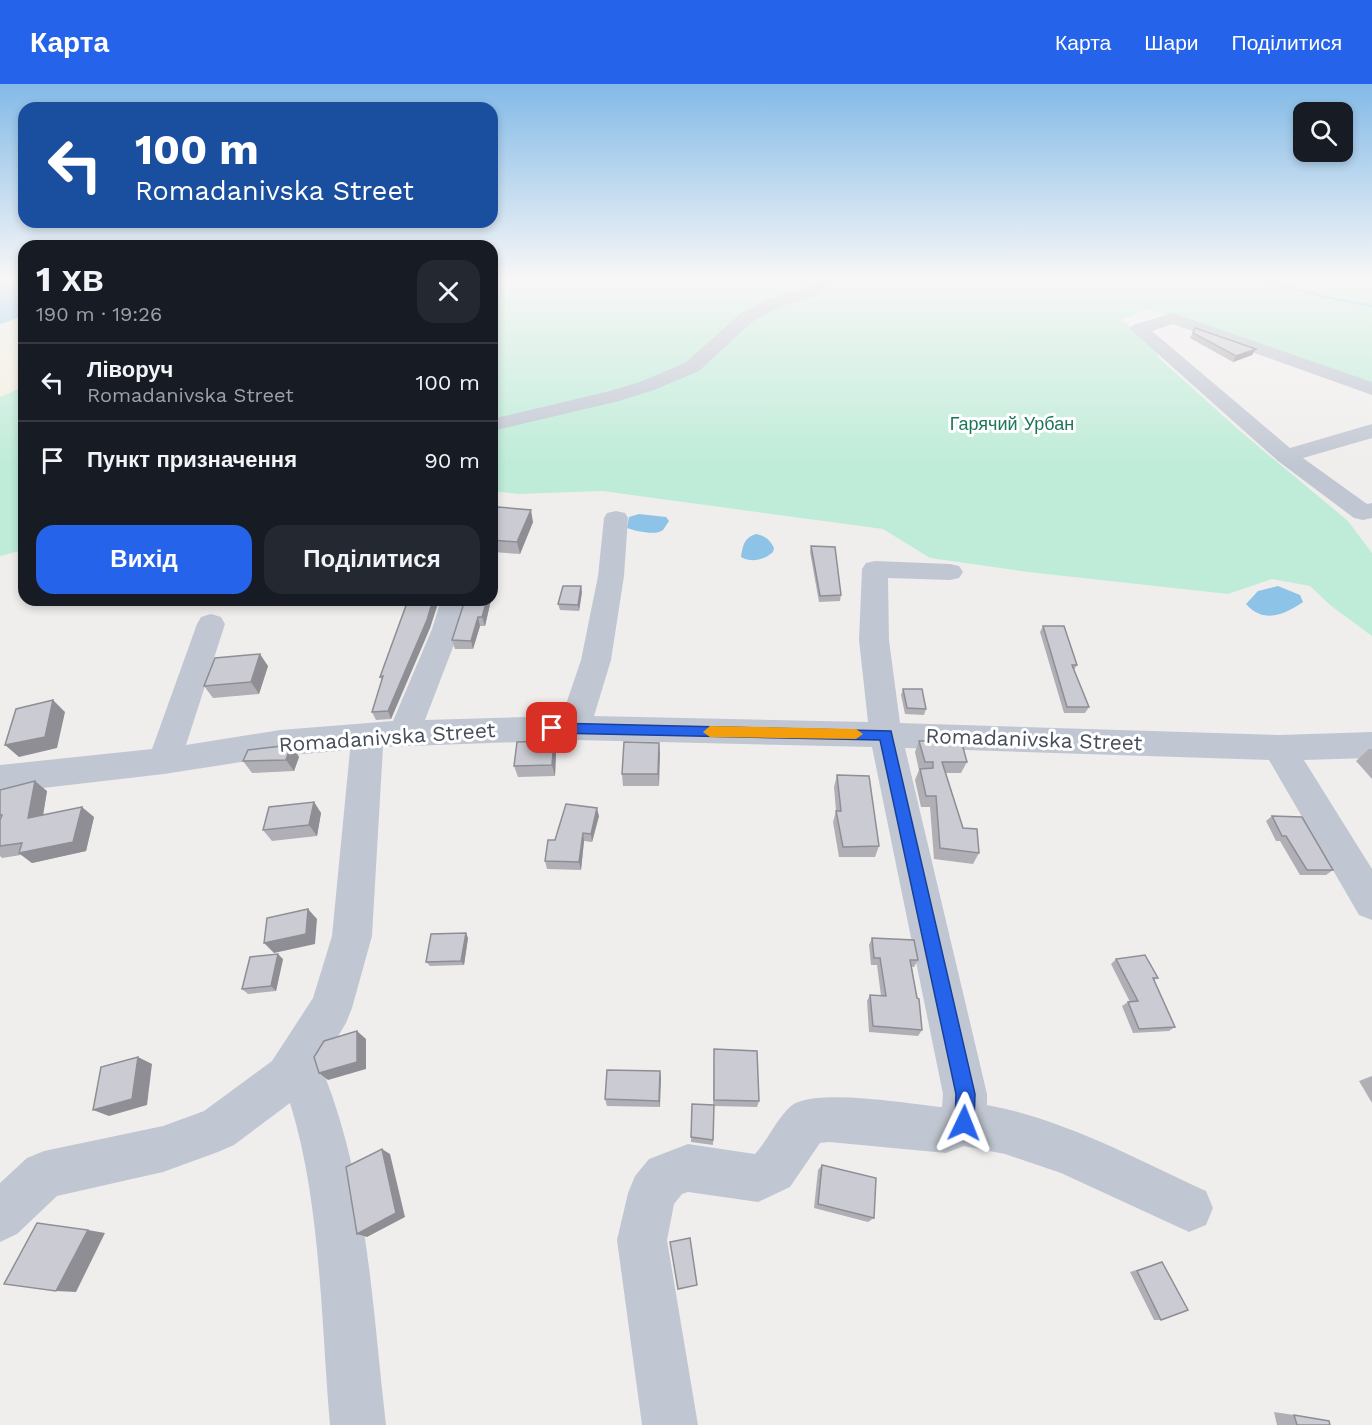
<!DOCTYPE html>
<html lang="uk">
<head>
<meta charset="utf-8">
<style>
  body { margin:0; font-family:"Work Sans",sans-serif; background:#242831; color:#f1f3f6; height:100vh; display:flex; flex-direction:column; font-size:22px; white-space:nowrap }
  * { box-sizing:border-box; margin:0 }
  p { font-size:20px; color:#9ea1a6 }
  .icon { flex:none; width:33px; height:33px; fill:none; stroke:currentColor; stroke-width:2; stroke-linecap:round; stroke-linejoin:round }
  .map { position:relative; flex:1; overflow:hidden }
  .sheet { position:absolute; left:18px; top:156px; width:480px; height:366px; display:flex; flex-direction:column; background:#171b24; border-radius:18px; box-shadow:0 3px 9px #0003 }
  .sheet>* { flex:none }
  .guide { position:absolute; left:18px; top:18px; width:480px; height:126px; border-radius:18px; box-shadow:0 3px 9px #0003; background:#1a4fa0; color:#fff; overflow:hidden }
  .buttons { position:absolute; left:1293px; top:18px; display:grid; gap:12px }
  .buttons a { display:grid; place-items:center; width:60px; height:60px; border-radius:12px; background:#171b24; box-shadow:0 3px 9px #0003; font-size:30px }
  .pin { position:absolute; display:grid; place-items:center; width:51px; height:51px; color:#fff; margin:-26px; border-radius:12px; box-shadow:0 3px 9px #0006 }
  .me { position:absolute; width:66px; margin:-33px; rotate:2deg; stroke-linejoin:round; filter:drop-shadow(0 0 4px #0008) }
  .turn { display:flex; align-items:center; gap:21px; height:126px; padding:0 18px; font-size:27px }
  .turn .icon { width:78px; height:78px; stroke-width:2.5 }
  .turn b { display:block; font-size:42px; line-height:51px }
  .round { display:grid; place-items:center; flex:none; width:63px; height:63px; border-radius:18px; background:#242831 }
  .head { display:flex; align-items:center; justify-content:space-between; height:102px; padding:0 18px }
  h1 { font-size:36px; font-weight:700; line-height:45px }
  .action { display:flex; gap:12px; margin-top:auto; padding:12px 18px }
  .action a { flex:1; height:69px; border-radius:18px; background:#2563eb; color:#fff; font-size:24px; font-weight:700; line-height:69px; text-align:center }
  .action a+a { background:#242831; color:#f1f3f6 }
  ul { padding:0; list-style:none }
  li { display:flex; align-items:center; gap:18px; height:78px; padding:0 18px; border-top:2px solid #363941 }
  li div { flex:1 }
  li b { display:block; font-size:22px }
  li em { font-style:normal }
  header { display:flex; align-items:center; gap:36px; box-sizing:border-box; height:84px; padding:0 30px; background:#2563eb; color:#fff }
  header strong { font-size:28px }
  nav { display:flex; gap:33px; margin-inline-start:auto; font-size:21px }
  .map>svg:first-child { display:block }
</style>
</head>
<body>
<header>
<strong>Карта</strong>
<nav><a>Карта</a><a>Шари</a><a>Поділитися</a></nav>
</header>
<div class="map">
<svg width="1372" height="1341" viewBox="0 0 1372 1341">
  <rect width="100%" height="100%" fill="#f0eeed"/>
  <g fill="#beecd8">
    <polygon points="492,194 1372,194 1372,300 1149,225 1120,236 1152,255 1159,274 1240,347 1348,437 1372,469 1372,552 1330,521 1310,502 1272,495 1228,510 1028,488 930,474 883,445 602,407 518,410 492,407"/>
    <polygon points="24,302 24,466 0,472 0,313"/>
  </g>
  <polygon fill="#f1eede" points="24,232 24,302 0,313 0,240"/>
  <g fill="#8dc3e6">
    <polygon points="0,194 24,194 24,232 0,240"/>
    <path d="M639,430l27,3 3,4c-1,1 -5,8 -6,9 -7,6 -28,1 -36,-2l2,-11z"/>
    <path d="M756,450c10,2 14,6 18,14l-1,4c-9,8 -21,11 -32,5 2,-12 3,-19 15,-23z"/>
    <path d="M1278,502l22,9 3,7c-19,13 -39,22 -57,2l12,-13z"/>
  </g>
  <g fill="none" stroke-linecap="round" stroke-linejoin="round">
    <polygon fill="#8dc3e6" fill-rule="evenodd" points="1259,194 1325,212 1372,221 1372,223 1325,214 1251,194"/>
    <g fill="#c1c7d2" fill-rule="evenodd">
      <polygon points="819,194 839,194 818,211 778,224 752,238 699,287 654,306 619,317 492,347 492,335 606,308 640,298 685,279 740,230 766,216 806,203"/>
      <polygon points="1173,229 1372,298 1372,311 1173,240 1152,247 1290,364 1372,340 1372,354 1303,374 1367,420 1372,419 1372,434 1363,436 1354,434 1278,377 1130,245 1133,241"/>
      <path d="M616,427l9,2 3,5 -4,58 -13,84 -17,56 274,6 -9,-82 3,-71 4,-6 9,-2 75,3 9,2 4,6 -4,6 -9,2 -62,-2 1,62 11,83 379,12 93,-3v26l-68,2 68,109v51l-13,-5 -90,-155 -364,-12 82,346v11c77,14 149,54 219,86l7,17 -7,17 -17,7 -128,-59 -56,-19 -41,-8 -18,7 -117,-11 -9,1 -30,44 -32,15 -70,-10 -6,2 -8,10 -7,36 31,185h-56l-25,-185 11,-47 7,-17 14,-17 39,-15 67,10c13,-14 22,-36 36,-48 21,-19 121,-2 151,1l1,-13 -71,-347 -298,-7 -191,7 -11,189 -20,72 -6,15 -27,45 3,1c46,112 50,237 64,356h-56c-9,-103 -9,-223 -40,-322l-56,42 -16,7 -55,20 -106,24 -40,38 -17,8v-59l27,-25 17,-7 119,-25 41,-15 68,-50 41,-63 19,-62 18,-186 -70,6 -116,18 -164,19v-28l152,-16 45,-125 4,-7 10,-3 10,3 4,7 -39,121 94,-15 113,-9 39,-92 9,-29h28l-9,29 -35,91 137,-4 19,-56 17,-84 6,-58 3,-5z"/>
    </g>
  </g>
  <g fill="#afafb5">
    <polygon points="1195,244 1252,271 1233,278 1190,254"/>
    <polygon points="492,435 533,438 520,470 492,468"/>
    <polygon points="811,462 841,511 840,517 819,518 810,468"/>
    <polygon points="582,508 579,527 560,526 558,520"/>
    <polygon points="408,516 439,516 430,544 391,635 376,636 372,628 382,596 380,593"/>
    <polygon points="491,516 485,542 480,542 473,565 455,565 452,556"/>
    <polygon points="1043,542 1077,581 1074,586 1089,623 1085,629 1064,629 1040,548"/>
    <polygon points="268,582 259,610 213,614 204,602"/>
    <polygon points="903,605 926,625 924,631 905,630 901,611"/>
    <polygon points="554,657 556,669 555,692 518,693 514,682"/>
    <polygon points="919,657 967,678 961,689 946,689 963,744 979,769 973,780 934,775 930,723 921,723 915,696 919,686 915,668"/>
    <polygon points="659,659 659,702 623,702 622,690"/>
    <polygon points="291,661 299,673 294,687 252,689 243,677"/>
    <polygon points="1369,665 1372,665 1372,695 1356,677"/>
    <polygon points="837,691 879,762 875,773 839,773 833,738 836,727 834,703"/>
    <polygon points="0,706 47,707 43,731 94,733 86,767 32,779 21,771 2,774 0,772"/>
    <polygon points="314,718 321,729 317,752 272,757 263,746"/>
    <polygon points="599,732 592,758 584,757 581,786 547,785 545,777 555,756"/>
    <polygon points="1272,732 1333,786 1326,791 1300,791 1280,757 1276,757 1266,737"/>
    <polygon points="468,854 464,881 430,882 426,878"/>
    <polygon points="872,854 918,876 914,883 912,883 922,946 918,952 869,948 867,917 870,911 881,912 877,881 871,881 869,861"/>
    <polygon points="283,875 276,907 248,910 242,905"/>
    <polygon points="1116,875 1158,894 1154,896 1175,943 1169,947 1133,949 1122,922 1128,918 1130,918 1111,880"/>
    <polygon points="714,965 759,1017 757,1023 714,1022 713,1061 691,1058 692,1020 713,1021"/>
    <polygon points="660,987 660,1023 607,1022 605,1015"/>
    <polygon points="1372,992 1372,1019 1359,997"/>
    <polygon points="822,1081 874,1134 868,1138 814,1124 818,1086"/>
    <polygon points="1162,1178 1161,1236 1154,1236 1130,1188 1155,1180"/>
    <polygon points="1274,1328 1294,1331 1330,1341 1277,1341"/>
  </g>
  <g fill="#8e8e94">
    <polygon points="1256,265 1252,271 1233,278 1236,272"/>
    <polygon points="531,426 533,438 520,470 517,458"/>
    <polygon points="492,494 495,503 492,513"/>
    <polygon points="581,502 582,508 579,527 578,521"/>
    <polygon points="433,516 439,516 430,544 391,635 388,627"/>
    <polygon points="487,516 491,516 485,542 482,533"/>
    <polygon points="478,533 480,542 473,565 471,557"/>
    <polygon points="260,570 268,582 259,610 251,598"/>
    <polygon points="53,616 65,628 57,664 19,673 5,661"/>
    <polygon points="554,657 556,669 555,692 552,681"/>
    <polygon points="659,659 660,670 659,702 658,690"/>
    <polygon points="291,661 299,673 294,687 286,676"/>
    <polygon points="35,697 47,707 41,744 28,734"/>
    <polygon points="314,718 321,729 317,752 309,741"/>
    <polygon points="82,723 94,733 86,767 32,779 19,769"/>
    <polygon points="597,724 599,732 592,758 591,750"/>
    <polygon points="583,749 584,757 581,786 579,778"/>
    <polygon points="308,825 317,835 315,860 274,869 264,859"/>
    <polygon points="466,849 468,854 464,881 461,877"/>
    <polygon points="278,870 283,875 276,907 271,902"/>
    <polygon points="357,947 366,955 366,985 328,996 319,989"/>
    <polygon points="138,973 152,980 147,1021 109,1032 93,1026"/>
    <polygon points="660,987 661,994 660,1023 659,1017"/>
    <polygon points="382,1065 390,1070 405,1133 367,1153 357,1150"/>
    <polygon points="88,1146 105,1149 76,1208 56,1207"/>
  </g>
  <g fill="#cbcbd3" stroke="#8e8e94" stroke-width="1.5">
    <polygon points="1195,244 1256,265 1236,272 1193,249"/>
    <polygon points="498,423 531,426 517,458 492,456 492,435"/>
    <polygon points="811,462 835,463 841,511 820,512"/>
    <polygon points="563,502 581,502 578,521 558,520"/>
    <polygon points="408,516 433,516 427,536 388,627 372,628 383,592 380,593"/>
    <polygon points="465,516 487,516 482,533 478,533 471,557 452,556"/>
    <polygon points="1043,542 1064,542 1077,581 1072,581 1089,623 1067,623"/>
    <polygon points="260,570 251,598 204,602 215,574"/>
    <polygon points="903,605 922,605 926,625 907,624"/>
    <polygon points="53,616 45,653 5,661 16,625"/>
    <polygon points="961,656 967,678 942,678 963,744 977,745 979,769 940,764 936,712 926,712 920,685 933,684 933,678 925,678 919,657"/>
    <polygon points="554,657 552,681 514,682 517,658"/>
    <polygon points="624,658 659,659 658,690 622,690"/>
    <polygon points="291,661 286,676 243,677 248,666"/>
    <polygon points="837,691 869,692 879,762 843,763 836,727 841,727"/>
    <polygon points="35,697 28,734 82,723 73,758 19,769 22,759 0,762 0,736 2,731 0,731 0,706"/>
    <polygon points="314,718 309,741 263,746 269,723"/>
    <polygon points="566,720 597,724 591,750 583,749 579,778 545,777 548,756 555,756"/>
    <polygon points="1272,732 1302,733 1333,786 1307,786 1286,752 1282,752"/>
    <polygon points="308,825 306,850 264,859 267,834"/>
    <polygon points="466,849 461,877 426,878 431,850"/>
    <polygon points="872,854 914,856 918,876 910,876 917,914 919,915 922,946 873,942 870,911 886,912 880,874 874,874"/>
    <polygon points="278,870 271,902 242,905 250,873"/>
    <polygon points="1145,871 1158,894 1153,894 1175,943 1139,945 1128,918 1138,917 1116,875"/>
    <polygon points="357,947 357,978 319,989 314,973 324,957"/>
    <polygon points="714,965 757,967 759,1017 714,1016"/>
    <polygon points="138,973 132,1015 93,1026 101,983"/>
    <polygon points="607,986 660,987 659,1017 605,1015"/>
    <polygon points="692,1020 714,1021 713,1056 691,1053"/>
    <polygon points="382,1065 396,1129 357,1150 346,1083"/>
    <polygon points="822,1081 876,1094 874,1134 818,1120"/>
    <polygon points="37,1139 88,1146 56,1207 4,1200"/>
    <polygon points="690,1154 697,1201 678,1205 670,1158"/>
    <polygon points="1162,1178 1188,1226 1161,1236 1137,1187"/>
    <polygon points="1294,1331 1329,1337 1330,1341 1297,1341"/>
  </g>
  <linearGradient id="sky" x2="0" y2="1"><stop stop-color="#83bae7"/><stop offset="0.51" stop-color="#f8f7f7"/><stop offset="1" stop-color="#f8f7f7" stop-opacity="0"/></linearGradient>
  <rect width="1372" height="382" fill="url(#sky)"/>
  <polygon fill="#2563eb" stroke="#184099" stroke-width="1.5" points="552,639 891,647 975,1010 974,1039 971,1045 964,1048 958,1045 955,1039 956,1010 880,656 552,649 546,644"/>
  <polygon fill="#f59e0b" points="710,642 856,645 863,650 856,655 710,653 703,648"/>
  <g text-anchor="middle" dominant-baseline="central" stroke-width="6" stroke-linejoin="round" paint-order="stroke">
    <g font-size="18" fill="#1c765a" stroke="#fff">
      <text x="1012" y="339">Гарячий Урбан</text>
    </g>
    <g font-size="21" fill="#474d5a" stroke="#fff">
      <text transform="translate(387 653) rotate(-4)">Romadanivska Street</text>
      <text transform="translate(1034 655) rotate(2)">Romadanivska Street</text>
    </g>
  </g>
</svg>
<div class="buttons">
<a><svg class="icon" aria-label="search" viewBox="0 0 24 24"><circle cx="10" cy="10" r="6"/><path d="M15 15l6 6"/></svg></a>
</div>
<div class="pin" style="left:552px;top:644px;background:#d93025"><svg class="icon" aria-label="arrive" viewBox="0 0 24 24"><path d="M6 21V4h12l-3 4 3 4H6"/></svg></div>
<svg class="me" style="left:964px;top:1039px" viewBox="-20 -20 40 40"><path d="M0-17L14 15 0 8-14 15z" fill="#2563eb" stroke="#fff" stroke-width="4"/></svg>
<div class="guide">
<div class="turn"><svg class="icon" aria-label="left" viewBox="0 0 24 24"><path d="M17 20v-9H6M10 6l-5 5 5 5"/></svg><div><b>100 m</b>Romadanivska Street</div></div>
</div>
<section class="sheet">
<div class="head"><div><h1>1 хв</h1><p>190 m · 19:26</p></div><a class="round"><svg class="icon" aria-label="close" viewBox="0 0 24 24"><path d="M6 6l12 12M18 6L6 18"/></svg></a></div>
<ul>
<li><svg class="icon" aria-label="left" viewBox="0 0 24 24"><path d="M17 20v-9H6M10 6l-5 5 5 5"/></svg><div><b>Ліворуч</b><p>Romadanivska Street</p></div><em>100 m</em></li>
<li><svg class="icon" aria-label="arrive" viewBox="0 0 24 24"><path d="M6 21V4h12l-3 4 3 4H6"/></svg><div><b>Пункт призначення</b></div><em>90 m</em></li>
</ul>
<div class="action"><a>Вихід</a><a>Поділитися</a></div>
</section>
</div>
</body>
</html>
